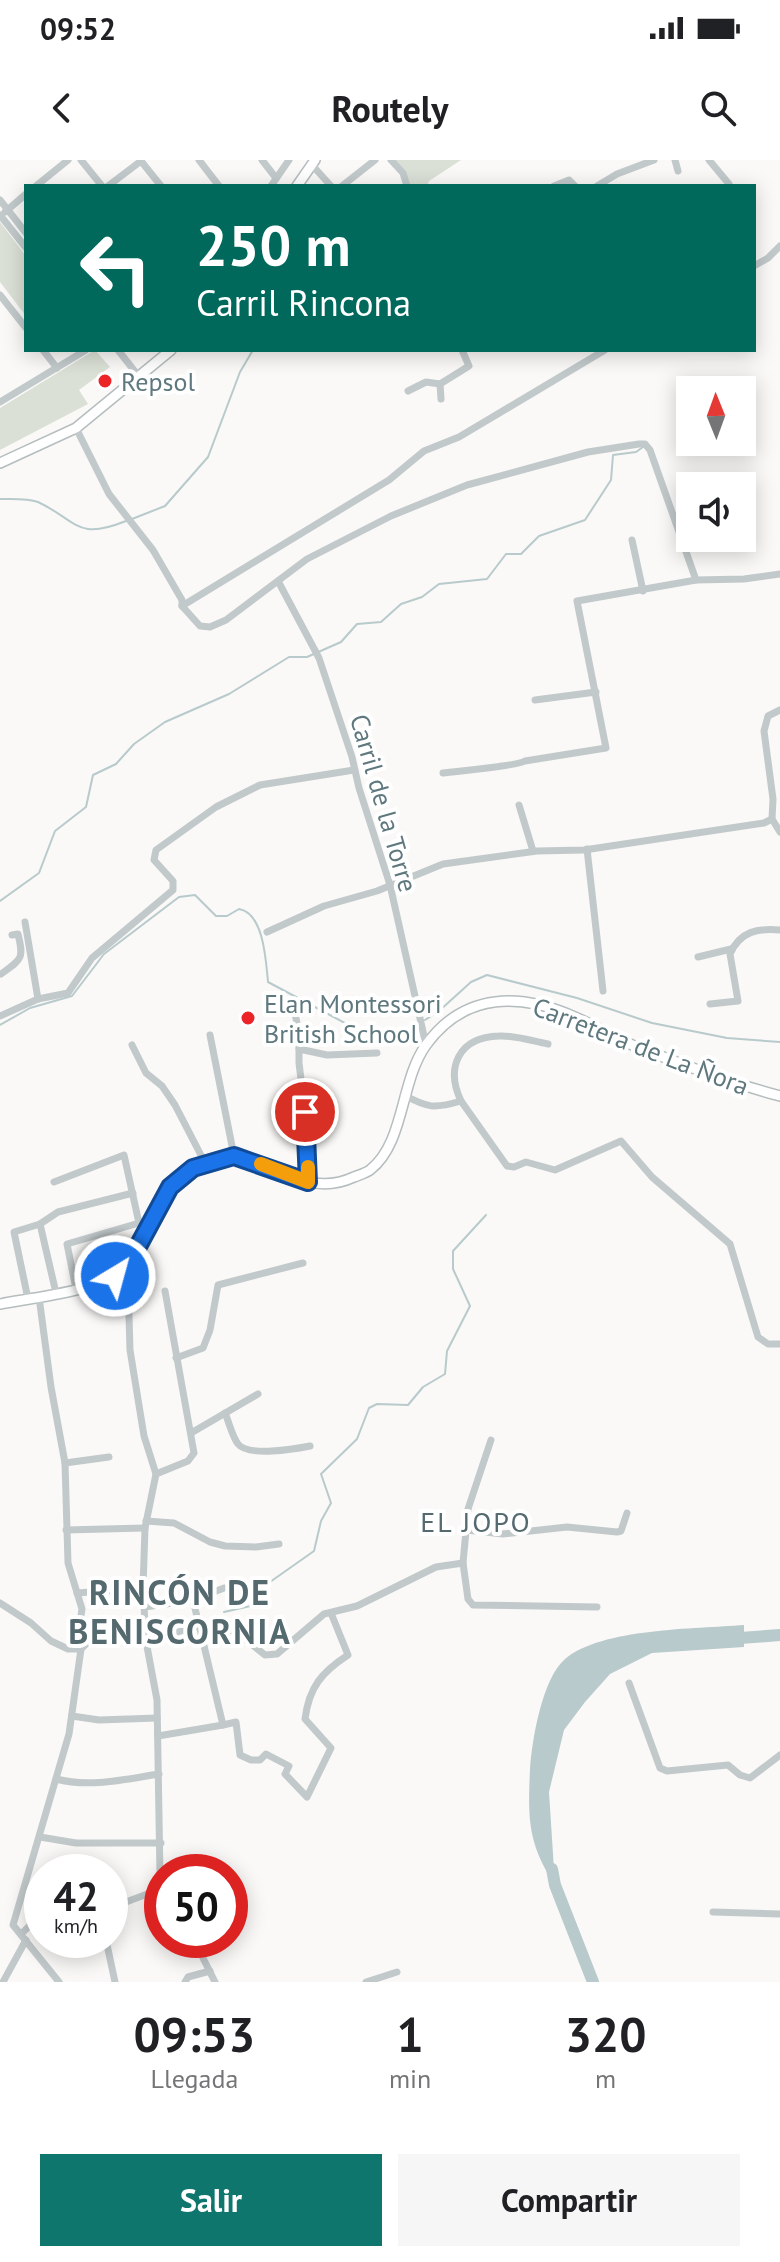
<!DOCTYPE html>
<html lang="es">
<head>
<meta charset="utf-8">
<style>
  body { margin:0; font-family:"PT Sans",sans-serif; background:#f6f6f6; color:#202124; height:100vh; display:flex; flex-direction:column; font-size:30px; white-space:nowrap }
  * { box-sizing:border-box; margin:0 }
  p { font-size:26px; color:#757577 }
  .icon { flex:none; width:44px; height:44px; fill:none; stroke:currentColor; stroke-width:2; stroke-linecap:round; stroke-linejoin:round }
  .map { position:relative; height:1822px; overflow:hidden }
  .panel { display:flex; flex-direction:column; background:#fff; flex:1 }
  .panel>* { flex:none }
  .banner { position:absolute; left:24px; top:24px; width:732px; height:168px; border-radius:0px; box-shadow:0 4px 20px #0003; background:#00695c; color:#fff; overflow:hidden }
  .needle { width:52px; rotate:359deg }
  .tools { position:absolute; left:676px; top:216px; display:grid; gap:16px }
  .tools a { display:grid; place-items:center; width:80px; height:80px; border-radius:0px; background:#fff; box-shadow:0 4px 20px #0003; font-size:40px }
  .speed { position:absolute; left:24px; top:1694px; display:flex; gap:16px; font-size:40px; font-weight:700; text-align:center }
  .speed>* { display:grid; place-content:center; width:104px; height:104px; border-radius:50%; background:#fff; box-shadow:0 4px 20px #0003; line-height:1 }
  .speed small { font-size:20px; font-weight:400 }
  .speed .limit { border:12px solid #d22; background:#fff; color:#111 }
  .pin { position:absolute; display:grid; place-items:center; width:68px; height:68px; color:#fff; margin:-34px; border:4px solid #fff; border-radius:50%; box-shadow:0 2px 8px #0007 }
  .me { position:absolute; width:88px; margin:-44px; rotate:37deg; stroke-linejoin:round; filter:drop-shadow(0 0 6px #0008) }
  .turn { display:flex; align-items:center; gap:28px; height:168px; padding:0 40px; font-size:36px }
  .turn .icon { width:104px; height:104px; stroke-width:2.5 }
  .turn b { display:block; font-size:56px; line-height:68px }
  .eta { display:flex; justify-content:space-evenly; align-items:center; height:136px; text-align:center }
  .eta b { font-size:48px; font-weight:700; line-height:56px }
  .cta { display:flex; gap:16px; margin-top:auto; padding:16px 40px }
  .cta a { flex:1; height:92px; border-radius:0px; background:#0f766e; color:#fff; font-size:32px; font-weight:700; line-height:92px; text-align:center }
  .cta a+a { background:#f6f6f6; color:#202124 }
  .status { display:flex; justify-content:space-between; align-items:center; height:56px; padding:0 40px; background:#fff; direction:ltr }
  .status svg { height:22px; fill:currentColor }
  header { display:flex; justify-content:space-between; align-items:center; height:104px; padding:0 40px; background:#fff; font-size:36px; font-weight:700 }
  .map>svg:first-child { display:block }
</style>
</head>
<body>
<div class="status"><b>09:52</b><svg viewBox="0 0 49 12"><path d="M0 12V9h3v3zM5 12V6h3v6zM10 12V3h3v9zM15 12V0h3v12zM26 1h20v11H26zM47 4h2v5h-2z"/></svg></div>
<header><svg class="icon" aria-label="back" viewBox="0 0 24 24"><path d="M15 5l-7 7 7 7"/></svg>Routely<svg class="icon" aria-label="search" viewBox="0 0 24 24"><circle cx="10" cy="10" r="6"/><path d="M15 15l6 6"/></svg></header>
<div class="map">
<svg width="780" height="1822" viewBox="0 0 780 1822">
  <rect width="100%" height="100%" fill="#faf9f7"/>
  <g fill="#dbe0d6">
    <polygon points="391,0 461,0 429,21 427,26 406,26 403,13"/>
    <polygon points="0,62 26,96 26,156 0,122"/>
    <polygon points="95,190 110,207 79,230 88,244 0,290 0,248"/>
  </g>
  <path fill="#b8cacb" d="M744,1465v22l-92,6 -42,21 -25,28 -21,28 -15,62 6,93c-28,-42 -27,-68 -25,-116 2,-29 12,-90 35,-110 37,-31 130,-30 179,-34z"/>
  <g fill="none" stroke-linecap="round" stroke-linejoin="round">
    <g stroke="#b8cacb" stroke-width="2">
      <path d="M0,339c11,0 28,-1 38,3 40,19 38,39 88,19"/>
      <polyline points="132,359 165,346 208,297 240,212 253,190"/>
      <polyline points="0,741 39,713 55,671 86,647 93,615 116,604 134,584 165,562 229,534 289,497 307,497 341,482 357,464 381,462 401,444 422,437 439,424 487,419 506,394 521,394 539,376 585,360 611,320 613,295 636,292 643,287"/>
      <polyline points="425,860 439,851 471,822 487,815 577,838 652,863 727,878 780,882"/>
      <path d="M0,865l30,-17 42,-12 32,-42 75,-57 16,-2 21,21h11l12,-7c25,4 27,53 29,73l105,56h17l29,-15"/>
      <polyline points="224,1452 255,1445 270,1422 314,1391 321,1361 331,1343 321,1314 357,1279 369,1248 377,1244 408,1245 423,1227 445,1214 447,1191 470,1146 453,1109 453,1091 486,1055"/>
    </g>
    <g stroke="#b8cacb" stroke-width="12">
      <polyline points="727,1479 780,1475"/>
      <polyline points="552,1709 555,1725 593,1822"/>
    </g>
    <defs>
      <g id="major">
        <polyline points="297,26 315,0"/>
        <polyline points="0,303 76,268 171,190"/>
        <path d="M0,1144c31,-6 98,-13 122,-33 30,-25 27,-78 71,-103 10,-6 28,-13 40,-12 43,1 71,44 121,21 5,-2 12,-4 16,-7 35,-27 30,-89 56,-125 39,-54 96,-52 151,-27 21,9 40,21 60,29 47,18 94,36 143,49"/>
      </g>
    </defs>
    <use href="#major" stroke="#b5bdbf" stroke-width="12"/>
    <g stroke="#c2c9cb" stroke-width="7">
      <polyline points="81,0 102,26"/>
      <polyline points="199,0 219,26"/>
      <polyline points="262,0 276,18"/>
      <polyline points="391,0 403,13 407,26"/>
      <polyline points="675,0 678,11"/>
      <polyline points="709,0 729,24"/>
      <polyline points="312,5 331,26"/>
      <polyline points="36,26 68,0"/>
      <polyline points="108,26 141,1 161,26"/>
      <polyline points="271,26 289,0"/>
      <polyline points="342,26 375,0"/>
      <polyline points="554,26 569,20 575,26"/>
      <polyline points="597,26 617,14 654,0"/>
      <polyline points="0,40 26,73"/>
      <polyline points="5,52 26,34"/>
      <polyline points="0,55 26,88"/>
      <polyline points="754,106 768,98 780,86"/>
      <polyline points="0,135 26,168"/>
      <polyline points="43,190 57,208"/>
      <polyline points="118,190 140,218"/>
      <polyline points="440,224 441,239"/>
      <polyline points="408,231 426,222 440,224 469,206 462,190"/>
      <polyline points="0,242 86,190"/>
      <polyline points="76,268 109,334 153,390 182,440 182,446 200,466 210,467 226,460 307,399 391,356 467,325 588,292 639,284 645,284 650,290 696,420"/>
      <polyline points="632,380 643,431"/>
      <polyline points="278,421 319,498 352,597 359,628 390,725 426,885"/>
      <polyline points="182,446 389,320 424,291 459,277 605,190"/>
      <polyline points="535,540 596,532"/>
      <polyline points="780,550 768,556 764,571 773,639 772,659 780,672"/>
      <path d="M443,613c14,-2 75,-7 82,-12l81,-13 -29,-147 119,-21 48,-1 36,-5"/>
      <polyline points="519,645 533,691"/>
      <polyline points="587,689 603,831"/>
      <polyline points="25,762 38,839"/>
      <polyline points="267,772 324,746 377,731 443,704 537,691 584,690 764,663 772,659"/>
      <polyline points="698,797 731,789"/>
      <path d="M1,814c21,-15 23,-15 17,-40l-6,1"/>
      <polyline points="293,844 299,873 299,903 305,952 308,1022"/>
      <path d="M710,844l28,-3 -8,-47c10,-23 28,-26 50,-24"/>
      <polyline points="0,856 38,839 68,833 92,798 173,730 173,721 154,700 156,690 216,647 260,625 354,610"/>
      <polyline points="210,875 234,996"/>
      <polyline points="132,885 146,913 162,926 175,945 205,1003"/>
      <polyline points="299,889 327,895 377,893"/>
      <path d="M404,935c24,13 30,14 57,6l46,65 7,1 12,-5 29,8 66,-29 31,36 78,67 28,93 10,7h12"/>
      <path d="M461,941c-16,-34 -2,-64 38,-65 15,-1 33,5 49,8"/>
      <polyline points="54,1022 124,995 139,1063 147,1068"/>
      <polyline points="40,1064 56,1133"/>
      <polyline points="76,1129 67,1084 139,1063"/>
      <polyline points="28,1139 14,1072 40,1064 58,1052 133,1033"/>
      <polyline points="176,1198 203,1188 210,1170 218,1125 303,1103"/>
      <path d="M225,1253c4,9 7,23 13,31 10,13 57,5 72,2"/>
      <polyline points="191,1273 258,1234"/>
      <polyline points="491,1280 468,1349 463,1403 468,1439 473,1445 597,1447"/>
      <polyline points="65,1303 109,1297"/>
      <polyline points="156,1314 188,1301 194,1293 165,1131"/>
      <polyline points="146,1361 174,1363 210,1382 225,1386 256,1387 279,1384"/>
      <polyline points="66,1370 145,1368"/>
      <polyline points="466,1370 503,1374 567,1367 617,1372 621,1371 627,1353"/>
      <path d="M224,1428l-31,12 30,125 13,-3 4,33 11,5h9l6,-6 23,12 -4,8 22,23 24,-49 -26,-29c4,-32 17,-47 43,-64l-17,-42"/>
      <polyline points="77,1433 143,1428"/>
      <polyline points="0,1443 31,1463 51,1481 68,1489 81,1489 87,1483 80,1462 82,1449 68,1403 65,1303 51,1227 39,1137"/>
      <polyline points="145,1447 193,1440"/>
      <polyline points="200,1469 235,1471 265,1495 277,1494 324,1454 357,1446 436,1407 463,1403"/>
      <polyline points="146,1481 199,1466"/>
      <polyline points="629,1523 660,1608 667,1611 728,1605 740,1615 750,1618 780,1595"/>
      <polyline points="72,1556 99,1560 157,1558"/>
      <polyline points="158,1576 223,1565"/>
      <path d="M56,1619c34,9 70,0 103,-5"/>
      <polyline points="40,1677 76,1683 161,1683"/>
      <polyline points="110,1748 158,1730 160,1715 157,1540 146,1481 143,1428 145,1368 156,1314 144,1276 130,1190 128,1122 132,1101"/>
      <polyline points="713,1752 780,1754"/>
      <polyline points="21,1774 42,1754"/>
      <polyline points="106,1780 115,1822"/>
      <polyline points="194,1780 215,1822"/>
      <polyline points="3,1822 26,1780"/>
      <polyline points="59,1822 13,1765 69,1574 81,1489"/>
      <polyline points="185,1822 188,1817 210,1811"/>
      <polyline points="366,1822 397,1812"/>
    </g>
    <use href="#major" stroke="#fff" stroke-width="9"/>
  </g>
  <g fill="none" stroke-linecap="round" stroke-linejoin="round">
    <defs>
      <polyline id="route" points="115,1116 129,1103 170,1027 193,1008 234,996 308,1022 305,952"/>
    </defs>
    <use href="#route" stroke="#114b97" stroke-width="20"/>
    <use href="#route" stroke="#1a73e8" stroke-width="14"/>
    <polyline stroke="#f59e0b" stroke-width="14" points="261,1004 308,1022 308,1007"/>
  </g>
  <g fill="#ed2427" stroke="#fff" stroke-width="3">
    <circle cx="105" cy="221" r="8"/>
    <circle cx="248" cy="858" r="8"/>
  </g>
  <g text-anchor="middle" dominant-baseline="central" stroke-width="8" stroke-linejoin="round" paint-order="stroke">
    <g font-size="26" fill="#5e787e" stroke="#fff" text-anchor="start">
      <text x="121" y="221">Repsol</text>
      <text x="264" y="843">Elan Montessori<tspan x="264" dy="30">British School</tspan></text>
    </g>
    <g font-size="26" fill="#5e787e" stroke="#fff">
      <text transform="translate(384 643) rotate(74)">Carril de la Torre</text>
      <text transform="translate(641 886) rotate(21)">Carretera de La Ñora</text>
    </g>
    <g font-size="28" letter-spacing="2" fill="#556a6f" stroke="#fff">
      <text x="476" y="1361">EL JOPO</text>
    </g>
    <g font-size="34" font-weight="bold" letter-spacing="2" fill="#556a6f" stroke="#fff">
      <text x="180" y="1432">RINCÓN DE<tspan x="180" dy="39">BENISCORNIA</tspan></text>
    </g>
  </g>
</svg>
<div class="tools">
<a><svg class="needle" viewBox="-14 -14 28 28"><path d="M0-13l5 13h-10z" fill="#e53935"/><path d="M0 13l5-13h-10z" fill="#757577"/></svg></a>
<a><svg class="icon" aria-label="sound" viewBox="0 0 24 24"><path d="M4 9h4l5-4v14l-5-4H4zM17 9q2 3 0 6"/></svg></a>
</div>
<div class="speed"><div>42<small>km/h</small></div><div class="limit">50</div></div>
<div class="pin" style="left:305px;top:952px;background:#d93025"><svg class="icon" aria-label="arrive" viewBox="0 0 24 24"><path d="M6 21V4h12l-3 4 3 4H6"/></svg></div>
<svg class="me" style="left:115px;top:1116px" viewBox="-20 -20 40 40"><circle r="17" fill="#1a73e8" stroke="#fff" stroke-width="3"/><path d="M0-11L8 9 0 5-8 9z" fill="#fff"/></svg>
<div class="banner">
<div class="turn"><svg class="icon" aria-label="left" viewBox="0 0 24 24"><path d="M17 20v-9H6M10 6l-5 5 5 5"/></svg><div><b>250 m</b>Carril Rincona</div></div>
</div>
</div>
<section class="panel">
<div class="eta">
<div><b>09:53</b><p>Llegada</p></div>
<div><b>1</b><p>min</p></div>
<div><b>320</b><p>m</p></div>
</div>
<div class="cta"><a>Salir</a><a>Compartir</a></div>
</section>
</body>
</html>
